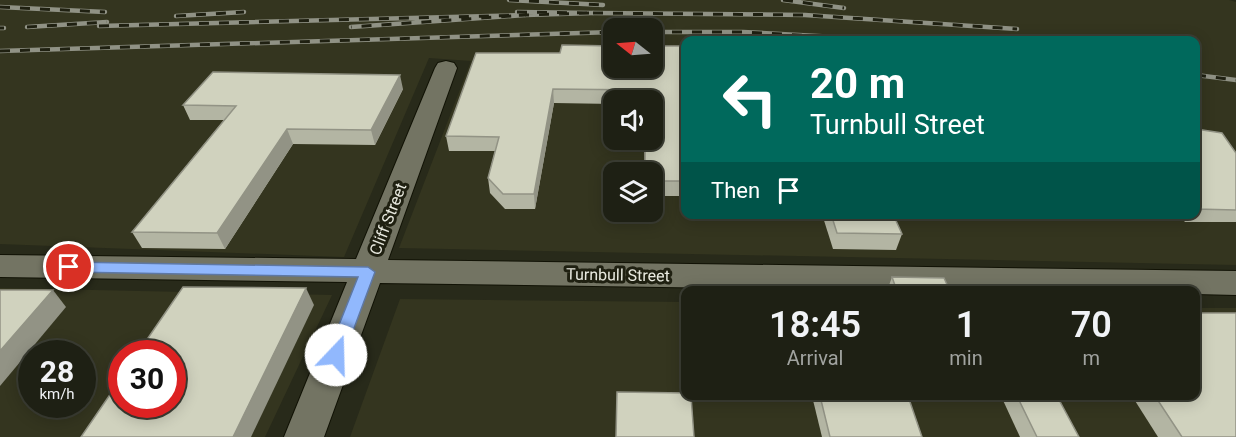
<!DOCTYPE html>
<html lang="en">
<head>
<meta charset="utf-8">
<style>
  body { margin:0; font-family:Roboto,sans-serif; background:#26281d; color:#f1f3f6; height:100vh; display:flex; flex-direction:column; font-size:22px; white-space:nowrap }
  * { box-sizing:border-box; margin:0 }
  p { font-size:20px; color:#a1a3a0 }
  .icon { flex:none; width:33px; height:33px; fill:none; stroke:currentColor; stroke-width:2; stroke-linecap:round; stroke-linejoin:round }
  .map { position:relative; flex:1; overflow:hidden }
  .details { position:absolute; left:681px; top:286px; width:519px; height:114px; display:flex; flex-direction:column; background:#1e2014; border-radius:12px; box-shadow:0 3px 15px #0003,0 0 0 2px #3c3e34 }
  .details>* { flex:none }
  .guide { position:absolute; left:681px; top:36px; width:519px; height:183px; border-radius:12px; box-shadow:0 3px 15px #0003,0 0 0 2px #3c3e34; background:#00695c; color:#fff; overflow:hidden }
  .needle { width:39px; rotate:287deg }
  .buttons { position:absolute; left:603px; top:18px; display:grid; gap:12px }
  .buttons a { display:grid; place-items:center; width:60px; height:60px; border-radius:12px; background:#1e2014; box-shadow:0 3px 15px #0003,0 0 0 2px #3c3e34; font-size:30px }
  .speed { position:absolute; left:18px; top:340px; display:flex; gap:12px; font-size:30px; font-weight:700; text-align:center }
  .speed>* { display:grid; place-content:center; width:78px; height:78px; border-radius:50%; background:#1e2014; box-shadow:0 3px 15px #0003,0 0 0 2px #3c3e34; line-height:1 }
  .speed small { font-size:15px; font-weight:400 }
  .speed .limit { border:9px solid #d22; background:#fff; color:#111 }
  .pin { position:absolute; display:grid; place-items:center; width:51px; height:51px; color:#fff; margin:-26px; border:3px solid #fff; border-radius:50%; box-shadow:0 2px 6px #0007 }
  .me { position:absolute; width:66px; margin:-33px; rotate:21deg; stroke-linejoin:round; filter:drop-shadow(0 0 4px #0008) }
  .turn { display:flex; align-items:center; gap:21px; height:126px; padding:0 30px; font-size:27px }
  .turn .icon { width:78px; height:78px; stroke-width:2.5 }
  .turn b { display:block; font-size:42px; line-height:51px }
  .then { display:flex; align-items:center; height:57px; padding:0 30px; background:#0003; gap:12px; font-size:22px }
  .eta { display:flex; justify-content:space-evenly; align-items:center; height:102px; text-align:center }
  .eta b { font-size:36px; font-weight:600; line-height:42px }
  .map>svg:first-child { display:block }
</style>
</head>
<body>
<div class="map">
<svg width="1236" height="437" viewBox="0 0 1236 437">
  <rect width="100%" height="100%" fill="#282a1a"/>
  <g fill="#34351f" fill-rule="evenodd">
    <path d="M0,0h1229l7,2v263l-837,-17 72,-187 -42,-3 -85,199 -344,-13zM614,28h38v40h-38zM686,40h510v174h-510zM614,100h38v40h-38zM614,172h38v40h-38z"/>
    <path d="M0,288l332,7 -67,142h-265zM32,354h50v51h-50zM122,354h50v51h-50z"/>
    <polygon points="400,299 685,302 686,396 1196,396 1196,308 1236,308 1236,437 350,437"/>
  </g>
  <g fill="none" stroke-linecap="round" stroke-linejoin="round">
    <defs>
      <polygon id="minor" points="446,61 454,63 457,68 388,260 1236,271 1236,295 1196,294 1196,291 950,291 380,283 324,437 284,437 347,282 0,277 0,255 356,259 435,68 438,63"/>
    </defs>
    <use href="#minor" stroke="#111205" stroke-width="2"/>
    <use href="#minor" fill="#737463" fill-rule="evenodd"/>
    <defs>
      <g id="rail">
        <polyline points="509,0 603,5"/>
        <polyline points="783,0 844,8"/>
        <polyline points="0,7 105,12"/>
        <polyline points="517,12 593,13 525,15"/>
        <polyline points="593,13 805,15 1017,29"/>
        <polyline points="176,16 244,12"/>
        <polyline points="99,26 525,15 351,27"/>
        <polyline points="27,27 107,22"/>
        <polyline points="0,28 4,28"/>
        <polyline points="652,32 743,32 892,40"/>
        <polyline points="0,51 614,32"/>
        <polyline points="1196,75 1236,80"/>
      </g>
    </defs>
    <use href="#rail" stroke="#909285" stroke-width="4.5"/>
    <use href="#rail" stroke="#1f2011" stroke-width="3" stroke-dasharray="10" stroke-linecap="butt"/>
  </g>
  <g fill="#b3b5a3">
    <polygon points="686,46 686,196 652,196 652,172 645,172 644,140 652,140 652,100 614,100 614,104 554,103 535,209 505,209 490,193 488,178 495,151 449,151 446,136 560,53"/>
    <polygon points="403,89 375,145 293,144 225,249 142,248 132,232 224,120 190,120 183,105"/>
    <polygon points="1196,129 1236,153 1236,222 1185,222 1178,214 1196,214"/>
    <polygon points="822,214 893,214 902,234 896,250 833,249"/>
    <polygon points="892,277 950,291 887,291"/>
    <polygon points="812,396 908,396 922,437 822,437"/>
    <polygon points="1001,396 1057,396 1079,437 1020,437"/>
    <polygon points="1132,396 1196,396 1236,437 1158,437"/>
  </g>
  <g fill="#929385">
    <polygon points="400,75 403,89 375,145 371,130"/>
    <polygon points="553,89 554,103 535,209 534,194"/>
    <polygon points="287,129 293,144 225,249 217,233"/>
    <polygon points="306,288 314,305 251,437 233,437"/>
    <polygon points="53,290 66,307 0,386 0,351"/>
  </g>
  <g fill="#d0d2be" stroke="#929385" stroke-width="1.5">
    <polygon points="562,45 614,46 614,68 652,68 652,46 686,46 686,181 652,181 652,172 645,172 645,140 652,140 652,100 644,100 644,90 553,89 534,194 503,194 488,178 499,137 446,136 476,53 560,53"/>
    <polygon points="213,72 400,75 371,130 287,129 217,233 132,232 236,106 183,105"/>
    <polygon points="1196,129 1222,133 1236,153 1236,210 1196,209"/>
    <polygon points="831,214 893,214 902,234 837,233"/>
    <polygon points="892,277 944,278 950,291 897,291"/>
    <polygon points="183,287 306,288 233,437 81,437 122,377 122,405 172,405 172,354 137,354"/>
    <polygon points="0,290 53,290 0,351"/>
    <polygon points="1196,313 1236,313 1236,437 1182,437 1155,396 1196,396"/>
    <polygon points="617,392 686,393 686,396 691,396 694,437 616,437"/>
    <polygon points="820,396 908,396 922,437 830,437"/>
    <polygon points="1017,396 1057,396 1079,437 1037,437"/>
  </g>
  <polygon fill="#91b8fd" stroke="#5e78a4" stroke-width="1.5" points="69,262 368,267 375,272 344,355 341,359 336,361 330,359 327,355 358,277 69,272 62,267"/>
  <g text-anchor="middle" dominant-baseline="central" stroke-width="6" stroke-linejoin="round" paint-order="stroke">
    <g font-size="16" fill="#e8e9df" stroke="#1f2011">
      <text transform="translate(388 219) rotate(-69)">Cliff Street</text>
      <text transform="translate(618 275) rotate(1)">Turnbull Street</text>
    </g>
  </g>
</svg>
<div class="buttons">
<a><svg class="needle" viewBox="-14 -14 28 28"><path d="M0-13l5 13h-10z" fill="#e53935"/><path d="M0 13l5-13h-10z" fill="#a1a3a0"/></svg></a>
<a><svg class="icon" aria-label="sound" viewBox="0 0 24 24"><path d="M4 9h4l5-4v14l-5-4H4zM17 9q2 3 0 6"/></svg></a>
<a><svg class="icon" aria-label="layers" viewBox="0 0 24 24"><path d="M12 4l9 5-9 5-9-5zM3 14l9 5 9-5"/></svg></a>
</div>
<div class="speed"><div>28<small>km/h</small></div><div class="limit">30</div></div>
<div class="pin" style="left:69px;top:267px;background:#d93025"><svg class="icon" aria-label="arrive" viewBox="0 0 24 24"><path d="M6 21V4h12l-3 4 3 4H6"/></svg></div>
<svg class="me" style="left:336px;top:355px" viewBox="-20 -20 40 40"><circle r="19" fill="#fff"/><path d="M0-13L10 11 0 6-10 11z" fill="#91b8fd"/></svg>
<div class="guide">
<div class="turn"><svg class="icon" aria-label="left" viewBox="0 0 24 24"><path d="M17 20v-9H6M10 6l-5 5 5 5"/></svg><div><b>20 m</b>Turnbull Street</div></div>
<div class="then">Then<svg class="icon" aria-label="arrive" viewBox="0 0 24 24"><path d="M6 21V4h12l-3 4 3 4H6"/></svg></div>
</div>
<section class="details">
<div class="eta">
<div><b>18:45</b><p>Arrival</p></div>
<div><b>1</b><p>min</p></div>
<div><b>70</b><p>m</p></div>
</div>
</section>
</div>
</body>
</html>
